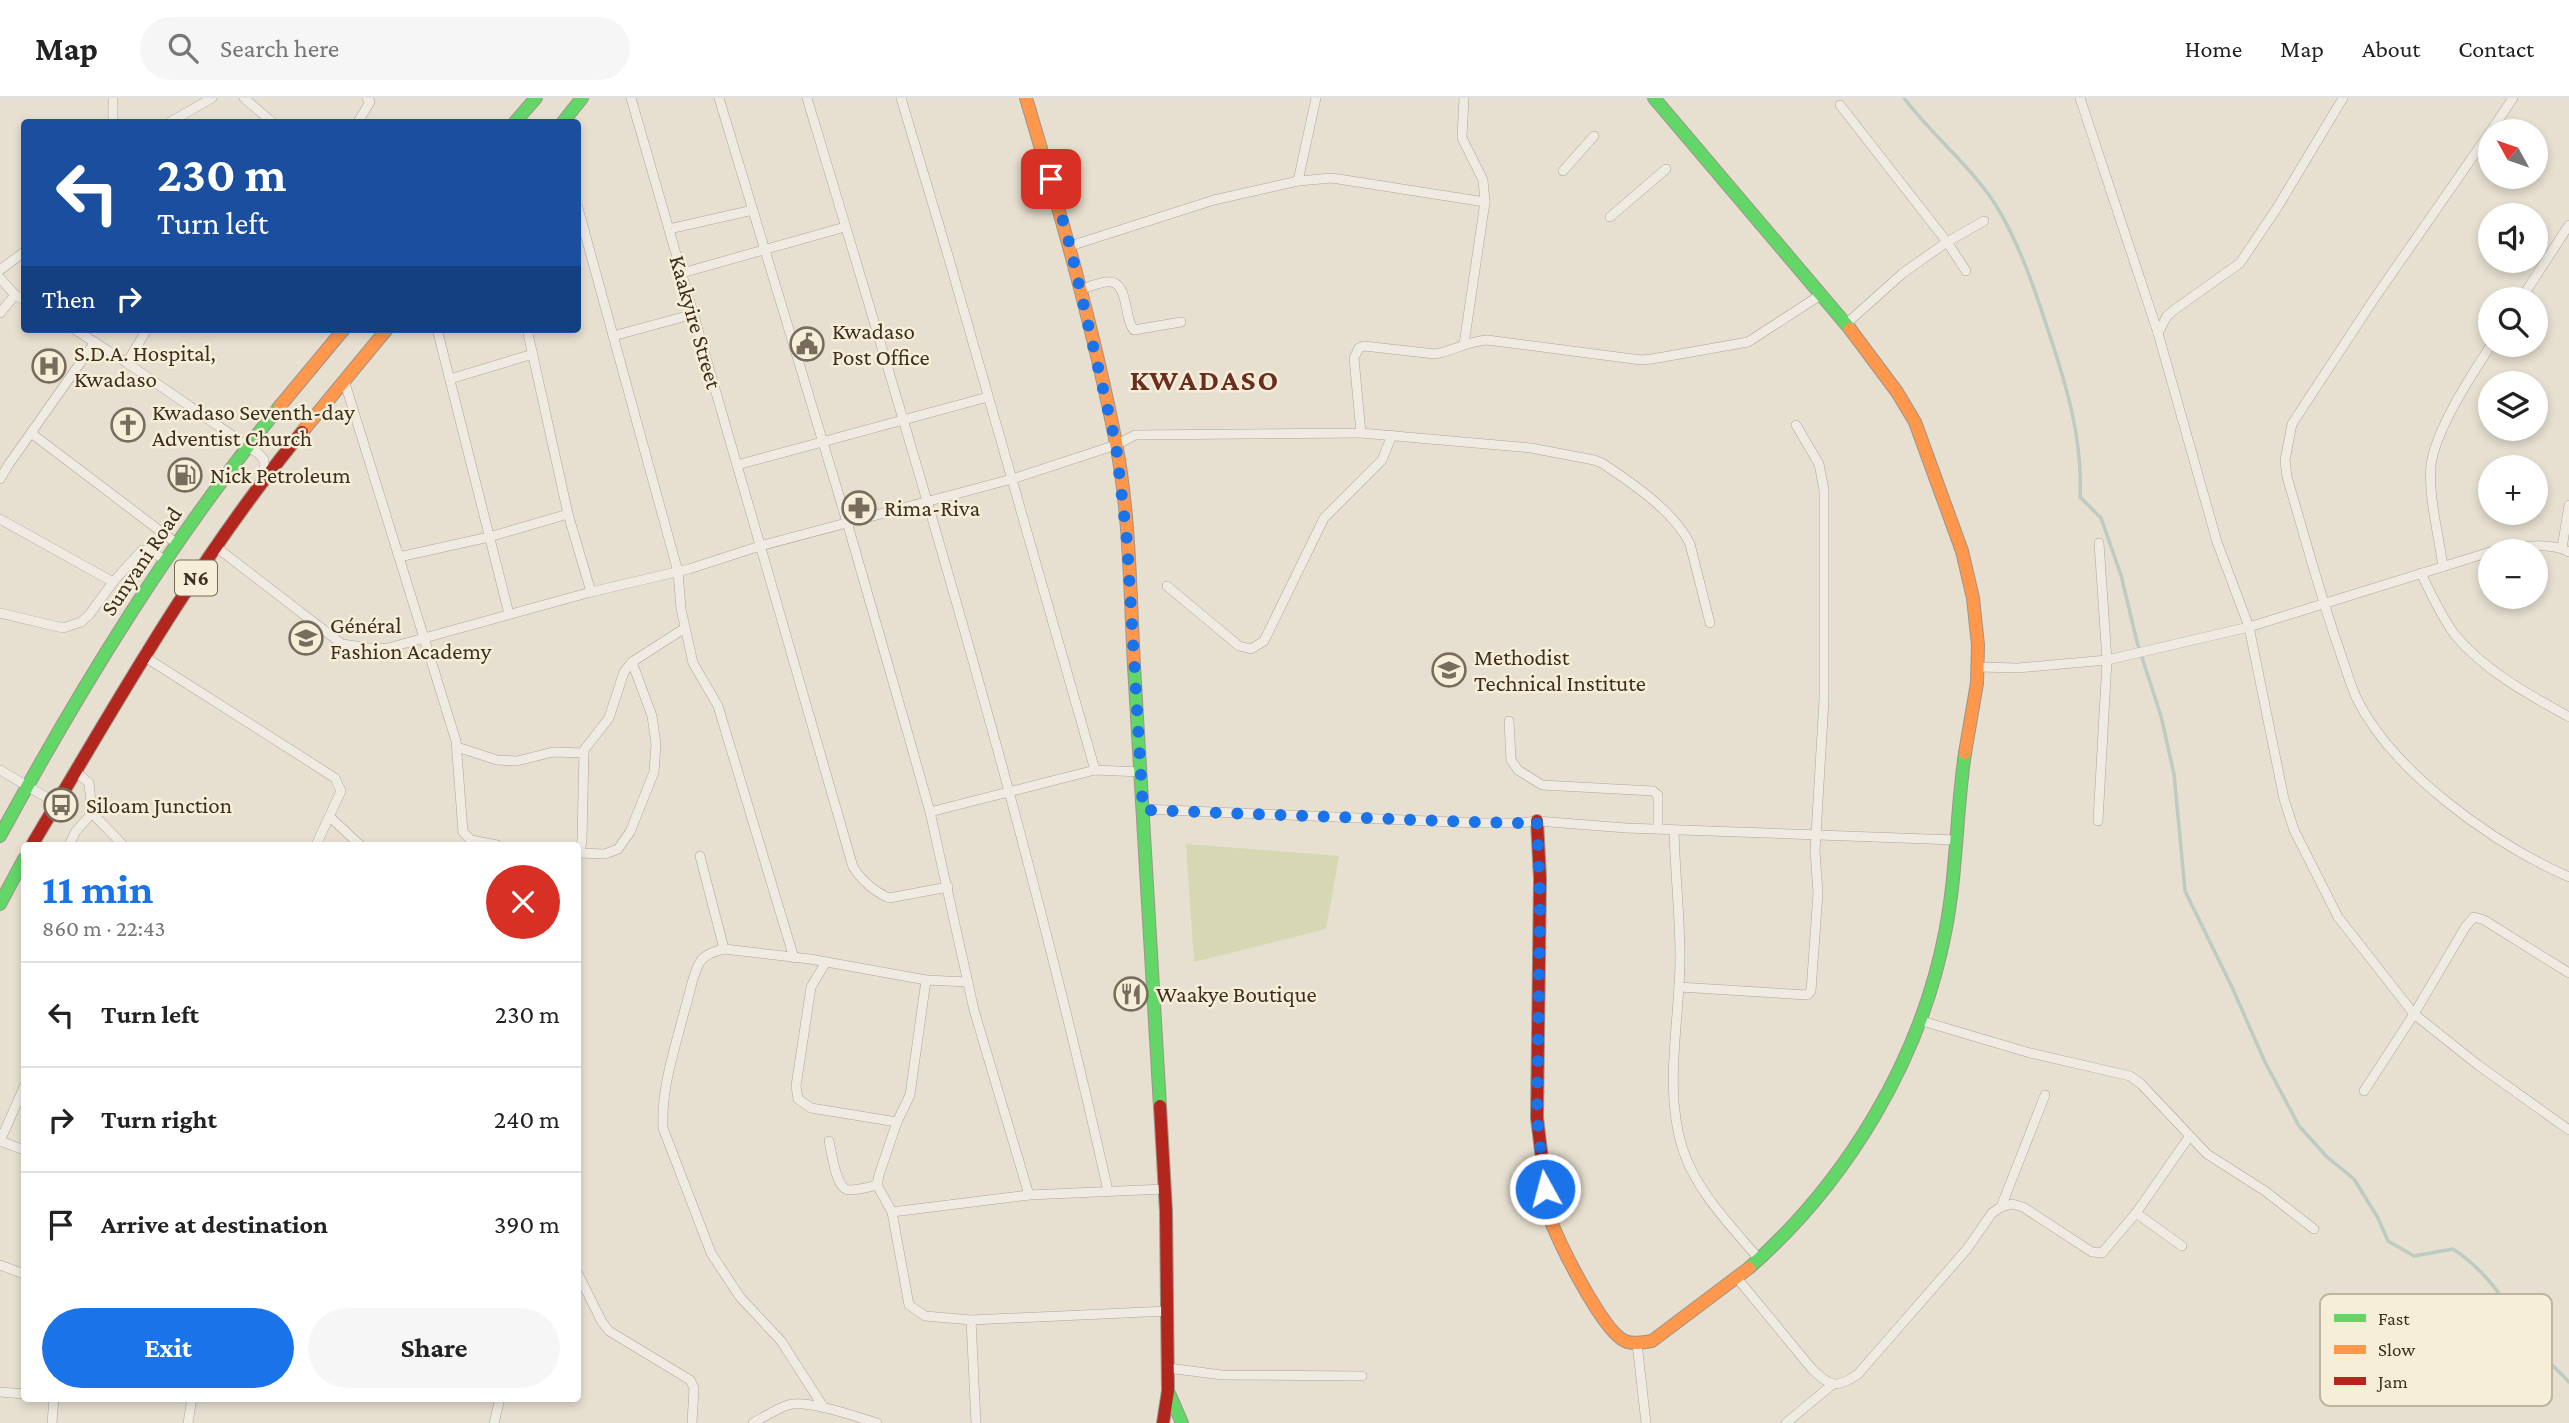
<!DOCTYPE html>
<html lang="en">
<head>
<meta charset="utf-8">
<style>
  body { margin:0; font-family:"Crimson Pro",serif; background:#f6f6f6; color:#222; height:100vh; display:flex; flex-direction:column; font-size:26px; white-space:nowrap }
  * { box-sizing:border-box; margin:0 }
  p { font-size:23px; color:#767676 }
  .icon { flex:none; width:38px; height:38px; fill:none; stroke:currentColor; stroke-width:2; stroke-linecap:round; stroke-linejoin:round }
  .map { position:relative; flex:1; overflow:hidden }
  .details { position:absolute; left:21px; top:744px; width:560px; height:560px; display:flex; flex-direction:column; background:#fff; border-radius:7px; box-shadow:0 4px 10px #0003 }
  .details>* { flex:none }
  .guide { position:absolute; left:21px; top:21px; width:560px; height:214px; border-radius:7px; box-shadow:0 4px 10px #0003; background:#1a4fa0; color:#fff; overflow:hidden }
  .needle { width:46px; rotate:310deg }
  .controls { position:absolute; left:2478px; top:21px; display:grid; gap:14px }
  .controls a { display:grid; place-items:center; width:70px; height:70px; border-radius:50%; background:#fff; box-shadow:0 4px 10px #0003; font-size:35px }
  .pin { position:absolute; display:grid; place-items:center; width:60px; height:60px; color:#fff; margin:-30px; border-radius:14px; box-shadow:0 4px 10px #0006 }
  .me { position:absolute; width:77px; margin:-38px; rotate:353deg; stroke-linejoin:round; filter:drop-shadow(0 0 5px #0008) }
  .turn { display:flex; align-items:center; gap:24px; height:147px; padding:0 21px; font-size:32px }
  .turn .icon { width:91px; height:91px; stroke-width:2.5 }
  .turn b { display:block; font-size:49px; line-height:60px }
  .then { display:flex; align-items:center; height:66px; padding:0 21px; background:#0003; gap:14px; font-size:26px }
  .round { display:grid; place-items:center; flex:none; width:74px; height:74px; border-radius:37px; background:#f6f6f6 }
  .summary { display:flex; align-items:center; justify-content:space-between; height:119px; padding:0 21px }
  h1 { font-size:42px; font-weight:700; line-height:52px; color:#1a73e8 }
  .action { display:flex; gap:14px; margin-top:auto; padding:14px 21px }
  .action a { flex:1; height:80px; border-radius:42px; background:#1a73e8; color:#fff; font-size:28px; font-weight:700; line-height:80px; text-align:center }
  .action a+a { background:#f6f6f6; color:#222 }
  ul { padding:0; list-style:none }
  li { display:flex; align-items:center; gap:21px; height:105px; padding:0 21px; border-top:2px solid #e0e0e0 }
  li div { flex:1 }
  li b { display:block; font-size:26px }
  li em { font-style:normal }
  header { display:flex; align-items:center; gap:42px; box-sizing:border-box; height:98px; padding:0 35px; background:#fff; border-bottom:2px solid #e0e0e0 }
  header strong { font-size:33px }
  nav { display:flex; gap:38px; margin-inline-start:auto; font-size:24px }
  .search { width:490px; height:63px; background:#f6f6f6; display:flex; align-items:center; gap:18px; box-sizing:border-box; padding:0 24px; border-radius:38px; color:#767676; font-size:26px }
  .map>svg:first-child { display:block }
</style>
</head>
<body>
<header>
<strong>Map</strong>
<div class="search"><svg class="icon" aria-label="search" viewBox="0 0 24 24"><circle cx="10" cy="10" r="6"/><path d="M15 15l6 6"/></svg>Search here</div>
<nav><a>Home</a><a>Map</a><a>About</a><a>Contact</a></nav>
</header>
<div class="map">
<svg width="2569" height="1325" viewBox="0 0 2569 1325">
  <rect width="100%" height="100%" fill="#e7e0d1"/>
  <polygon fill="#d6d7b3" points="1186,746 1339,758 1326,831 1194,864"/>
  <g fill="none" stroke-linecap="round" stroke-linejoin="round">
    <path stroke="#bcccc2" stroke-width="3.5" d="M1904,0c30,40 71,71 96,114 21,37 35,78 48,118 18,54 35,109 32,167l21,21 20,57 16,67 24,74 13,58 11,117 46,94 34,77 34,64 28,31 27,22 24,39 10,23 26,15 39,-7c37,24 58,61 82,96 9,14 23,25 34,37"/>
    <defs>
      <g id="street">
        <polyline points="113,0 113,24"/>
        <polyline points="244,0 272,24"/>
        <path d="M631,0l222,769c8,13 22,25 36,31l59,-11"/>
        <polyline points="719,0 847,424 908,636 930,714 974,912 1029,1097"/>
        <path d="M807,0c109,362 219,724 301,1093"/>
        <polyline points="901,0 947,154 1095,672"/>
        <polyline points="2080,0 2158,235 2217,444 2249,529 2284,701 2294,732 2338,819 2414,916 2478,967 2569,1032"/>
        <polyline points="1840,7 1947,144 1966,173"/>
        <polyline points="170,24 212,0"/>
        <polyline points="358,24 370,4 367,0"/>
        <polyline points="2491,33 2513,0"/>
        <path d="M2490,34l-116,167 -82,125 -7,36 2,17c17,57 32,114 51,169 6,17 11,35 18,51 36,75 138,147 213,180"/>
        <polyline points="1563,73 1594,38"/>
        <polyline points="1298,83 1316,0"/>
        <polyline points="578,110 678,474 681,511 693,565 718,608 794,860"/>
        <polyline points="1610,119 1666,71"/>
        <polyline points="669,131 753,112"/>
        <polyline points="1070,148 1214,102 1298,83 1332,80 1485,104"/>
        <polyline points="0,172 24,154"/>
        <polyline points="682,175 845,129"/>
        <polyline points="0,180 15,197 24,202"/>
        <path d="M1079,192c9,-3 19,-7 27,-8 24,-3 17,36 28,48l47,-8"/>
        <polyline points="2521,201 2569,127"/>
        <polyline points="0,215 15,197"/>
        <polyline points="1846,226 1903,175 1947,144 1984,123"/>
        <polyline points="74,231 127,265 259,356 264,362 264,378"/>
        <polyline points="437,231 509,516"/>
        <polyline points="527,231 568,416 591,494"/>
        <polyline points="2158,235 2167,218 2174,212 2240,165 2277,110 2343,0"/>
        <polyline points="613,238 694,216"/>
        <polyline points="1464,246 1485,104 1483,82 1462,40 1464,0"/>
        <polyline points="127,265 147,231"/>
        <polyline points="450,281 533,256"/>
        <polyline points="344,282 456,643 463,734 471,742 497,747"/>
        <polyline points="31,335 176,445"/>
        <path d="M1361,335l170,15 63,12 8,3c30,20 72,48 88,81l20,79"/>
        <polyline points="737,367 988,299"/>
        <polyline points="0,381 9,366 95,244"/>
        <polyline points="0,421 113,484"/>
        <path d="M216,449l126,97 34,5 12,-1 203,-56 98,-23 71,-23 252,-67 104,-34 19,-10 226,-2 -7,-75 5,-10 5,-2 71,8c18,-3 33,-13 52,-14l154,20 11,-1 96,-17 74,-48"/>
        <polyline points="2562,450 2569,407"/>
        <path d="M2494,453c22,-4 55,-10 75,1"/>
        <polyline points="399,459 489,439 568,416"/>
        <path d="M2443,469c-4,-31 -15,-71 -12,-102 4,-34 41,-91 60,-120"/>
        <path d="M2421,475c10,21 20,43 34,62 30,36 73,59 114,82"/>
        <polyline points="1167,488 1239,548 1251,551 1264,543 1324,420 1382,362 1392,337"/>
        <polyline points="0,515 63,530 81,524 89,517 113,484 142,452 149,452 165,462"/>
        <polyline points="145,559 335,680 341,693 316,747"/>
        <polyline points="1978,569 2018,570 2107,562 2249,529 2490,454"/>
        <polyline points="1509,623 1511,662 1518,672 1542,687 1653,693 1658,697 1658,731"/>
        <polyline points="457,649 497,662 517,663 553,654 584,655"/>
        <polyline points="0,672 56,705"/>
        <polyline points="75,673 89,685 92,715 123,747"/>
        <polyline points="1143,711 1475,725 1520,725 1537,723 1626,730 1955,742"/>
        <polyline points="930,714 1095,672 1141,674"/>
        <polyline points="330,719 360,747"/>
        <polyline points="2098,723 2107,562 2099,445"/>
        <path d="M1674,732c1,42 6,85 6,128 0,63 -17,131 3,192 14,42 48,76 76,109"/>
        <polyline points="69,747 76,733 92,715"/>
        <polyline points="578,755 581,749 582,742 584,652 609,620 624,574 632,564 685,530"/>
        <polyline points="578,755 605,756 618,751 630,734 654,674 656,646 652,618 632,564"/>
        <polyline points="700,758 724,851"/>
        <polyline points="826,864 811,889 796,988 798,1001 811,1010 897,1024"/>
        <polyline points="926,882 910,997 897,1024 879,1077 877,1087 892,1114 909,1207 925,1218 971,1222 1168,1213"/>
        <polyline points="1679,889 1807,897 1811,893 1818,795 1815,753 1824,602 1824,392 1819,366 1796,327"/>
        <polyline points="1922,923 2030,955 2130,978 2141,986 2207,1056 2265,1093 2314,1131"/>
        <polyline points="2364,993 2414,916 2466,828 2474,819 2484,822 2569,875"/>
        <polyline points="0,1043 24,989"/>
        <polyline points="0,1043 24,1052"/>
        <path d="M829,1043c3,11 6,48 20,49 9,0 20,-3 28,-5"/>
        <polyline points="2001,1109 2045,997"/>
        <polyline points="892,1114 1029,1097 1164,1091"/>
        <polyline points="2136,1115 2182,1148"/>
        <polyline points="0,1167 24,1176"/>
        <polyline points="578,1176 602,1224 609,1233 690,1282 694,1290 692,1325"/>
        <path d="M1737,1180l75,91c18,18 25,20 46,5l109,-125 25,-36 9,-6 11,-3 11,3 69,45 10,1 34,-40 53,-76"/>
        <polyline points="971,1222 976,1325"/>
        <polyline points="1637,1245 1646,1325"/>
        <polyline points="1168,1270 1222,1277 1362,1278"/>
        <polyline points="0,1294 24,1296"/>
        <path d="M824,1310l-43,-67 -41,-44 -29,-44 -48,-125c-2,-40 12,-80 22,-119 5,-15 7,-34 15,-47 5,-8 15,-11 24,-13l86,10 116,21 42,2"/>
        <polyline points="52,1325 54,1300"/>
        <polyline points="188,1325 192,1300"/>
        <polyline points="494,1325 500,1300"/>
        <path d="M753,1325c11,-6 23,-14 35,-18 19,-6 69,12 89,18"/>
        <polyline points="1786,1325 1833,1286"/>
      </g>
      <g id="fast">
        <polyline points="1654,0 1850,231"/>
        <polyline points="515,24 536,0"/>
        <polyline points="563,24 582,0"/>
        <polyline points="1134,568 1160,1008"/>
        <path d="M0,738c82,-151 171,-296 280,-430"/>
        <polyline points="0,806 24,761"/>
        <path d="M1749,1170c97,-85 171,-207 196,-335 12,-59 11,-120 20,-180"/>
        <polyline points="1168,1293 1182,1325"/>
      </g>
      <g id="slow">
        <path d="M1026,0c34,114 67,228 90,345 14,73 14,149 18,223"/>
        <polyline points="1850,231 1897,294 1915,324 1962,453 1973,500 1978,547 1977,585 1965,655"/>
        <polyline points="280,308 344,231"/>
        <polyline points="302,334 387,231"/>
        <path d="M1549,1118c8,24 54,116 76,125 8,4 19,1 27,0l97,-73"/>
      </g>
      <g id="jam">
        <polyline points="1537,723 1540,780 1537,1020 1549,1118"/>
        <path d="M32,747c84,-141 165,-286 270,-413"/>
        <polyline points="1160,1008 1166,1113 1168,1293 1163,1325"/>
      </g>
    </defs>
    <use href="#street" stroke="#ada599" stroke-width="10"/>
    <use href="#fast" stroke="#9c958a" stroke-width="14"/>
    <use href="#slow" stroke="#9c958a" stroke-width="14"/>
    <use href="#jam" stroke="#9c958a" stroke-width="14"/>
    <use href="#street" stroke="#efebe3" stroke-width="9"/>
    <use href="#fast" stroke="#63d668" stroke-width="12"/>
    <use href="#slow" stroke="#ff974d" stroke-width="12"/>
    <use href="#jam" stroke="#b3261e" stroke-width="12"/>
  </g>
  <g fill="none" stroke-linecap="round" stroke-linejoin="round">
    <polyline stroke="#1a73e8" stroke-width="12" stroke-dasharray="0 21.6" points="1051,81 1070,148 1116,347 1127,443 1143,712 1475,724 1520,725 1537,723 1540,802 1537,1020 1545,1091"/>
  </g>
  <defs>
    <symbol id="civic-ring" viewBox="-11 -11 22 22"><circle r="9.5" fill="#f7eed8" stroke="#786c5e" stroke-width="1.5"/><path d="M-.6-6.5H3V-4.5H.6V-3L4-1V1h2V6H-6V1h2V-1L-.6-3ZM-1.2 2.5V6h2.4V2.5Z" fill="#786c5e"/></symbol>
    <symbol id="hospital-ring" viewBox="-11 -11 22 22"><circle r="9.5" fill="#f7eed8" stroke="#786c5e" stroke-width="1.5"/><path d="M-5-5h3v3.5h4V-5h3V5h-3V1.5h-4V5h-3Z" fill="#786c5e"/></symbol>
    <symbol id="church-ring" viewBox="-11 -11 22 22"><circle r="9.5" fill="#f7eed8" stroke="#786c5e" stroke-width="1.5"/><path d="M-1.2-6h2.4v3.5h3.3v2.4h-3.3V6h-2.4V-.1h-3.3v-2.4h3.3Z" fill="#786c5e"/></symbol>
    <symbol id="fuel-ring" viewBox="-11 -11 22 22"><circle r="9.5" fill="#f7eed8" stroke="#786c5e" stroke-width="1.5"/><path d="M-5.5-6h7V0h2V4h1.3V-2.5L3-4.5l.8-.8L6-3V5H2.5V1h-1V6h-7ZM-4.2-4.7v3.2H.2V-4.7Z" fill="#786c5e"/></symbol>
    <symbol id="pharmacy-ring" viewBox="-11 -11 22 22"><circle r="9.5" fill="#f7eed8" stroke="#786c5e" stroke-width="1.5"/><path d="M-2-6h4v4h4v4h-4v4h-4v-4h-4v-4h4Z" fill="#786c5e"/></symbol>
    <symbol id="school-ring" viewBox="-11 -11 22 22"><circle r="9.5" fill="#f7eed8" stroke="#786c5e" stroke-width="1.5"/><path d="M0-5L7-2L0 1L-7-2ZM-4 1L0 2.5L4 1V4Q0 6-4 4Z" fill="#786c5e"/></symbol>
    <symbol id="bus-ring" viewBox="-11 -11 22 22"><circle r="9.5" fill="#f7eed8" stroke="#786c5e" stroke-width="1.5"/><path d="M-5-6H5V4H4V6H2V4H-2V6H-4V4H-5ZM-3.5-4V0h7V-4ZM-3.5 1.2v1.5H-2V1.2ZM2 1.2v1.5H3.5V1.2Z" fill="#786c5e"/></symbol>
    <symbol id="restaurant-ring" viewBox="-11 -11 22 22"><circle r="9.5" fill="#f7eed8" stroke="#786c5e" stroke-width="1.5"/><path d="M-5-6h1v4h1v-4h1v4h1v-4h1v5L-1.5 .5V6h-2V.5L-5-1ZM5-6V6H3V1.5H1.5Q1.5-4 5-6Z" fill="#786c5e"/></symbol>
  </defs>
  <g fill-rule="evenodd">
    <use href="#civic-ring" x="788" y="227" width="38" height="38"/>
    <use href="#hospital-ring" x="30" y="249" width="38" height="38"/>
    <use href="#church-ring" x="109" y="308" width="38" height="38"/>
    <use href="#fuel-ring" x="166" y="358" width="38" height="38"/>
    <use href="#pharmacy-ring" x="840" y="391" width="38" height="38"/>
    <use href="#school-ring" x="287" y="521" width="38" height="38"/>
    <use href="#school-ring" x="1430" y="553" width="38" height="38"/>
    <use href="#bus-ring" x="42" y="688" width="38" height="38"/>
    <use href="#restaurant-ring" x="1112" y="877" width="38" height="38"/>
  </g>
  <g text-anchor="middle" dominant-baseline="central" stroke-width="5" stroke-linejoin="round" paint-order="stroke">
    <rect fill="#f7eed8" stroke="#756857" stroke-width="2" x="175" y="462.5" width="42" height="35" rx="5"/>
    <g font-size="21" font-weight="bold" fill="#3d2e20">
      <text x="196" y="480">N6</text>
    </g>
    <g font-size="23" fill="#3d2e20" stroke="#f7eed8">
      <text transform="translate(696 224) rotate(74)">Kaakyire Street</text>
      <text transform="translate(141 463) rotate(-56)">Sunyani Road</text>
    </g>
    <g font-size="23" fill="#3d2e20" stroke="#f7eed8" text-anchor="start">
      <text x="832" y="233">Kwadaso<tspan x="832" dy="26">Post Office</tspan></text>
      <text x="74" y="255">S.D.A. Hospital,<tspan x="74" dy="26">Kwadaso</tspan></text>
      <text x="152" y="314">Kwadaso Seventh-day<tspan x="152" dy="26">Adventist Church</tspan></text>
      <text x="210" y="377">Nick Petroleum</text>
      <text x="884" y="410">Rima-Riva</text>
      <text x="330" y="527">Général<tspan x="330" dy="26">Fashion Academy</tspan></text>
      <text x="1474" y="559">Methodist<tspan x="1474" dy="26">Technical Institute</tspan></text>
      <text x="86" y="707">Siloam Junction</text>
      <text x="1156" y="896">Waakye Boutique</text>
    </g>
    <g font-size="30" font-weight="bold" letter-spacing="2" fill="#6b2e1e" stroke="#f7eed8">
      <text x="1205" y="281">KWADASO</text>
    </g>
  </g>
  <rect x="2320" y="1196" width="232" height="112" rx="10" fill="#f7eed8" stroke="#bfb4a1" stroke-width="2"/>
  <rect x="2334" y="1216" width="32" height="8" fill="#63d668"/>
  <rect x="2334" y="1247" width="32" height="9" fill="#ff974d"/>
  <rect x="2334" y="1279" width="32" height="8" fill="#b3261e"/>
  <g font-size="19" fill="#3d2e20">
    <text x="2378" y="1227">Fast</text>
    <text x="2378" y="1258">Slow</text>
    <text x="2378" y="1290">Jam</text>
  </g>
</svg>
<div class="controls">
<a><svg class="needle" viewBox="-14 -14 28 28"><path d="M0-13l5 13h-10z" fill="#e53935"/><path d="M0 13l5-13h-10z" fill="#767676"/></svg></a>
<a><svg class="icon" aria-label="sound" viewBox="0 0 24 24"><path d="M4 9h4l5-4v14l-5-4H4zM17 9q2 3 0 6"/></svg></a>
<a><svg class="icon" aria-label="search" viewBox="0 0 24 24"><circle cx="10" cy="10" r="6"/><path d="M15 15l6 6"/></svg></a>
<a><svg class="icon" aria-label="layers" viewBox="0 0 24 24"><path d="M12 4l9 5-9 5-9-5zM3 14l9 5 9-5"/></svg></a>
<a>+</a>
<a>−</a>
</div>
<div class="pin" style="left:1051px;top:81px;background:#d93025"><svg class="icon" aria-label="arrive" viewBox="0 0 24 24"><path d="M6 21V4h12l-3 4 3 4H6"/></svg></div>
<svg class="me" style="left:1545px;top:1091px" viewBox="-20 -20 40 40"><circle r="17" fill="#1a73e8" stroke="#fff" stroke-width="3"/><path d="M0-11L8 9 0 5-8 9z" fill="#fff"/></svg>
<div class="guide">
<div class="turn"><svg class="icon" aria-label="left" viewBox="0 0 24 24"><path d="M17 20v-9H6M10 6l-5 5 5 5"/></svg><div><b>230 m</b>Turn left</div></div>
<div class="then">Then<svg class="icon" aria-label="right" viewBox="0 0 24 24"><path d="M7 20v-9h11M14 6l5 5-5 5"/></svg></div>
</div>
<section class="details">
<div class="summary"><div><h1>11 min</h1><p>860 m · 22:43</p></div><a class="round" style="background:#d93025;color:#fff"><svg class="icon" aria-label="close" viewBox="0 0 24 24"><path d="M6 6l12 12M18 6L6 18"/></svg></a></div>
<ul>
<li><svg class="icon" aria-label="left" viewBox="0 0 24 24"><path d="M17 20v-9H6M10 6l-5 5 5 5"/></svg><div><b>Turn left</b></div><em>230 m</em></li>
<li><svg class="icon" aria-label="right" viewBox="0 0 24 24"><path d="M7 20v-9h11M14 6l5 5-5 5"/></svg><div><b>Turn right</b></div><em>240 m</em></li>
<li><svg class="icon" aria-label="arrive" viewBox="0 0 24 24"><path d="M6 21V4h12l-3 4 3 4H6"/></svg><div><b>Arrive at destination</b></div><em>390 m</em></li>
</ul>
<div class="action"><a>Exit</a><a>Share</a></div>
</section>
</div>
</body>
</html>
